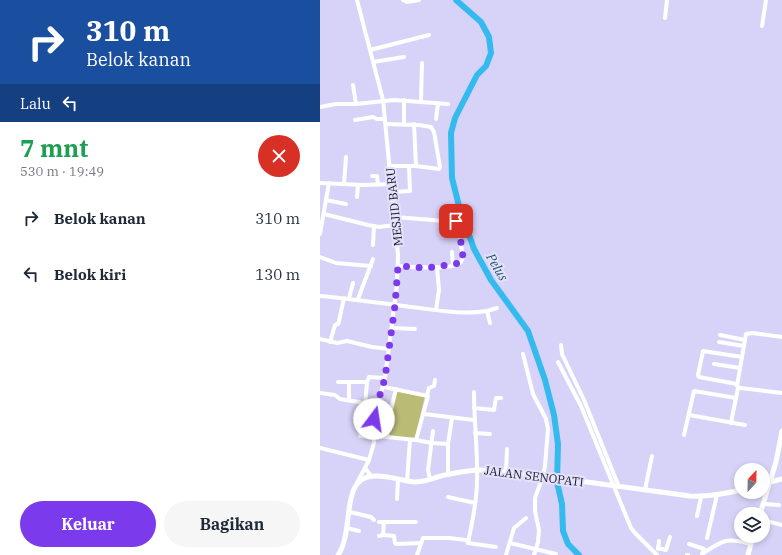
<!DOCTYPE html>
<html lang="id">
<head>
<meta charset="utf-8">
<style>
  body { margin:0; font-family:"IBM Plex Serif",serif; background:#f6f6f7; color:#1f2937; height:100vh; display:flex; flex-direction:column; font-size:15px; white-space:nowrap }
  * { box-sizing:border-box; margin:0 }
  p { font-size:13px; color:#747a83 }
  .icon { flex:none; width:22px; height:22px; fill:none; stroke:currentColor; stroke-width:2; stroke-linecap:round; stroke-linejoin:round }
  .map { position:relative; flex:1; overflow:hidden }
  .side { display:flex; flex-direction:column; background:#fff; width:320px }
  .side>* { flex:none }
  .hud { background:#1a4fa0; color:#fff; overflow:hidden }
  .needle { width:26px; rotate:22deg }
  .buttons { position:absolute; left:414px; top:463px; display:grid; gap:8px }
  .buttons a { display:grid; place-items:center; width:36px; height:36px; border-radius:50%; background:#fff; box-shadow:0 2px 6px #0003; font-size:20px }
  .pin { position:absolute; display:grid; place-items:center; width:34px; height:34px; color:#fff; margin:-17px; border-radius:8px; box-shadow:0 2px 6px #0006 }
  .me { position:absolute; width:44px; margin:-22px; rotate:14deg; stroke-linejoin:round; filter:drop-shadow(0 0 3px #0008) }
  .turn { display:flex; align-items:center; gap:14px; height:84px; padding:0 20px; font-size:18px }
  .turn .icon { width:52px; height:52px; stroke-width:2.5 }
  .turn b { display:block; font-size:28px; line-height:34px }
  .then { display:flex; align-items:center; height:38px; padding:0 20px; background:#0003; gap:8px; font-size:15px }
  .round { display:grid; place-items:center; flex:none; width:42px; height:42px; border-radius:21px; background:#f6f6f7 }
  .headline { display:flex; align-items:center; justify-content:space-between; height:68px; padding:0 20px }
  h1 { font-size:24px; font-weight:700; line-height:30px; color:#1e9e55 }
  .primary-button { display:flex; gap:8px; margin-top:auto; padding:8px 20px }
  .primary-button a { flex:1; height:46px; border-radius:24px; background:#7c3aed; color:#fff; font-size:16px; font-weight:700; line-height:46px; text-align:center }
  .primary-button a+a { background:#f6f6f7; color:#1f2937 }
  ul { padding:0; list-style:none }
  li { display:flex; align-items:center; gap:12px; height:56px; padding:0 20px }
  li div { flex:1 }
  li b { display:block; font-size:15px }
  li em { font-style:normal }
  main { display:flex; flex:1; min-height:0 }
  .map>svg:first-child { display:block }
</style>
</head>
<body>
<main>
<section class="side">
<div class="hud">
<div class="turn"><svg class="icon" aria-label="right" viewBox="0 0 24 24"><path d="M7 20v-9h11M14 6l5 5-5 5"/></svg><div><b>310 m</b>Belok kanan</div></div>
<div class="then">Lalu<svg class="icon" aria-label="left" viewBox="0 0 24 24"><path d="M17 20v-9H6M10 6l-5 5 5 5"/></svg></div>
</div>
<div class="headline"><div><h1>7 mnt</h1><p>530 m · 19:49</p></div><a class="round" style="background:#d93025;color:#fff"><svg class="icon" aria-label="close" viewBox="0 0 24 24"><path d="M6 6l12 12M18 6L6 18"/></svg></a></div>
<ul>
<li><svg class="icon" aria-label="right" viewBox="0 0 24 24"><path d="M7 20v-9h11M14 6l5 5-5 5"/></svg><div><b>Belok kanan</b></div><em>310 m</em></li>
<li><svg class="icon" aria-label="left" viewBox="0 0 24 24"><path d="M17 20v-9H6M10 6l-5 5 5 5"/></svg><div><b>Belok kiri</b></div><em>130 m</em></li>
</ul>
<div class="primary-button"><a>Keluar</a><a>Bagikan</a></div>
</section>
<div class="map">
<svg width="462" height="555" viewBox="0 0 462 555">
  <rect width="100%" height="100%" fill="#d7d3f8"/>
  <polygon fill="#babc76" points="77,388 102,393 105,395 95,439 66,435"/>
  <g fill="none" stroke-linecap="round" stroke-linejoin="round">
    <polyline stroke="#35baee" stroke-width="6" points="136,0 161,22 169,37 171,53 166,66 157,75 135,118 131,133 132,178 139,206 154,249 171,280 208,331 225,380 234,415 238,444 237,482 242,504 243,531 248,544 259,555"/>
    <g stroke="#fff" stroke-width="4">
      <polyline points="37,0 63,100 78,255 77,284 65,378 54,419 54,443 49,460 37,483"/>
      <polyline points="83,0 87,2 99,0"/>
      <polyline points="345,18 347,0"/>
      <polyline points="442,26 446,0"/>
      <polyline points="50,50 109,35"/>
      <polyline points="53,62 84,57"/>
      <polyline points="33,85 36,104"/>
      <polyline points="84,100 84,124"/>
      <polyline points="101,101 102,63"/>
      <polyline points="0,107 16,104 36,104 74,100 128,104"/>
      <polyline points="116,119 118,103"/>
      <polyline points="35,120 53,117 57,119 65,119"/>
      <polyline points="66,124 99,125 111,127 114,132 120,167 119,169 96,166 69,166"/>
      <polyline points="94,124 96,166"/>
      <polyline points="52,176 57,176 58,184"/>
      <polyline points="0,183 43,185 72,184"/>
      <polyline points="24,184 26,157"/>
      <polyline points="73,192 90,191 89,166"/>
      <polyline points="37,197 38,185"/>
      <polyline points="6,200 26,204"/>
      <polyline points="4,214 48,225 59,227 75,225"/>
      <path d="M75,217l62,5 6,35c-1,3 -1,4 -3,6 -8,7 -51,4 -62,3"/>
      <polyline points="0,234 9,183"/>
      <polyline points="53,245 54,226"/>
      <polyline points="132,252 133,265"/>
      <polyline points="0,257 16,263 51,266"/>
      <path d="M0,296c31,3 61,7 91,11 26,3 51,8 76,4"/>
      <polyline points="29,298 33,283"/>
      <polyline points="38,299 53,259"/>
      <polyline points="116,310 119,290 117,267"/>
      <polyline points="170,323 167,311 177,308"/>
      <polyline points="72,328 95,329"/>
      <polyline points="400,335 425,340"/>
      <polyline points="462,337 432,333 426,334 417,386 420,388 462,393"/>
      <polyline points="0,339 17,343 27,341 52,347 69,349"/>
      <polyline points="10,342 15,325 18,324 19,321 24,298"/>
      <polyline points="399,342 424,346"/>
      <polyline points="241,345 242,354 264,400 299,487"/>
      <polyline points="203,354 213,394 226,419 228,429 225,466 223,476 215,498 215,511 219,530 218,542 214,555"/>
      <polyline points="238,362 261,406 311,528 315,533 337,555"/>
      <polyline points="394,364 420,368"/>
      <polyline points="18,382 47,382 49,377 65,378"/>
      <polyline points="47,382 44,418 40,436 67,437 96,440 108,396 64,387"/>
      <polyline points="29,383 29,400"/>
      <polyline points="417,384 379,377 378,375 383,351 422,357"/>
      <polyline points="0,393 15,395 20,399 57,405"/>
      <polyline points="107,395 109,388 114,386 115,380"/>
      <polyline points="154,408 174,410 176,398 181,398"/>
      <polyline points="104,414 154,420"/>
      <polyline points="369,415 425,425"/>
      <polyline points="411,423 416,398"/>
      <polyline points="155,433 170,434"/>
      <polyline points="364,435 374,391 416,398 418,388"/>
      <polyline points="67,437 69,418 76,389"/>
      <polyline points="96,440 112,443 128,444"/>
      <polyline points="0,448 49,460"/>
      <polyline points="45,468 51,476"/>
      <polyline points="186,471 187,449"/>
      <polyline points="128,475 128,444 132,418"/>
      <polyline points="110,479 108,470 113,431"/>
      <polyline points="87,481 90,440"/>
      <polyline points="325,490 332,456"/>
      <polyline points="128,497 155,503"/>
      <polyline points="77,499 78,479"/>
      <polyline points="444,504 459,505"/>
      <polyline points="30,512 51,517 54,520"/>
      <polyline points="377,516 381,497"/>
      <polyline points="443,520 462,525"/>
      <polyline points="59,522 96,522"/>
      <polyline points="27,528 39,531"/>
      <polyline points="63,535 74,536 75,543 76,544 101,543"/>
      <polyline points="59,536 63,535 64,522"/>
      <polyline points="387,538 397,495"/>
      <polyline points="148,543 176,547"/>
      <polyline points="190,543 236,554"/>
      <polyline points="369,544 384,549 382,555"/>
      <polyline points="338,548 346,550 350,537"/>
      <polyline points="338,549 339,541"/>
      <path d="M382,554c21,-14 24,-17 49,-10"/>
      <path d="M97,555l6,-17h26l17,2 2,3c4,-20 9,-41 9,-62 1,-29 -3,-59 -3,-89"/>
      <polyline points="186,555 194,528 206,518"/>
      <polyline points="367,555 368,555"/>
    </g>
    <g stroke="#fff" stroke-width="5">
      <polyline points="443,484 462,479"/>
      <polyline points="440,514 456,462 462,431"/>
      <path d="M18,555c13,-18 7,-55 19,-71 12,-16 42,-3 58,-2 11,0 20,-5 30,-7 11,-2 23,-5 34,-5 9,0 18,1 27,1l184,25c17,1 34,-2 51,-6"/>
      <polyline points="428,555 433,536"/>
    </g>
  </g>
  <g fill="none" stroke-linecap="round" stroke-linejoin="round">
    <polyline stroke="#7c3aed" stroke-width="7" stroke-dasharray="0 12.6" points="54,419 57,405 65,378 75,305 78,266 107,268 140,263 143,257 138,222 136,221"/>
  </g>
  <g text-anchor="middle" dominant-baseline="central" stroke-width="4" stroke-linejoin="round" paint-order="stroke">
    <g font-size="12" fill="#1a162c" stroke="#e4e2fa">
      <text transform="translate(74 207) rotate(-96)">MESJID BARU</text>
      <text transform="translate(214 476) rotate(7)">JALAN SENOPATI</text>
    </g>
    <g font-size="13" font-style="italic" fill="#1a4e64" stroke="#e4e2fa">
      <text transform="translate(177 267) rotate(59)">Pelus</text>
    </g>
  </g>
</svg>
<div class="buttons">
<a><svg class="needle" viewBox="-14 -14 28 28"><path d="M0-13l5 13h-10z" fill="#e53935"/><path d="M0 13l5-13h-10z" fill="#747a83"/></svg></a>
<a><svg class="icon" aria-label="layers" viewBox="0 0 24 24"><path d="M12 4l9 5-9 5-9-5zM3 14l9 5 9-5"/></svg></a>
</div>
<div class="pin" style="left:136px;top:221px;background:#d93025"><svg class="icon" aria-label="arrive" viewBox="0 0 24 24"><path d="M6 21V4h12l-3 4 3 4H6"/></svg></div>
<svg class="me" style="left:54px;top:419px" viewBox="-20 -20 40 40"><circle r="19" fill="#fff"/><path d="M0-13L10 11 0 6-10 11z" fill="#7c3aed"/></svg>
</div>
</main>
</body>
</html>
